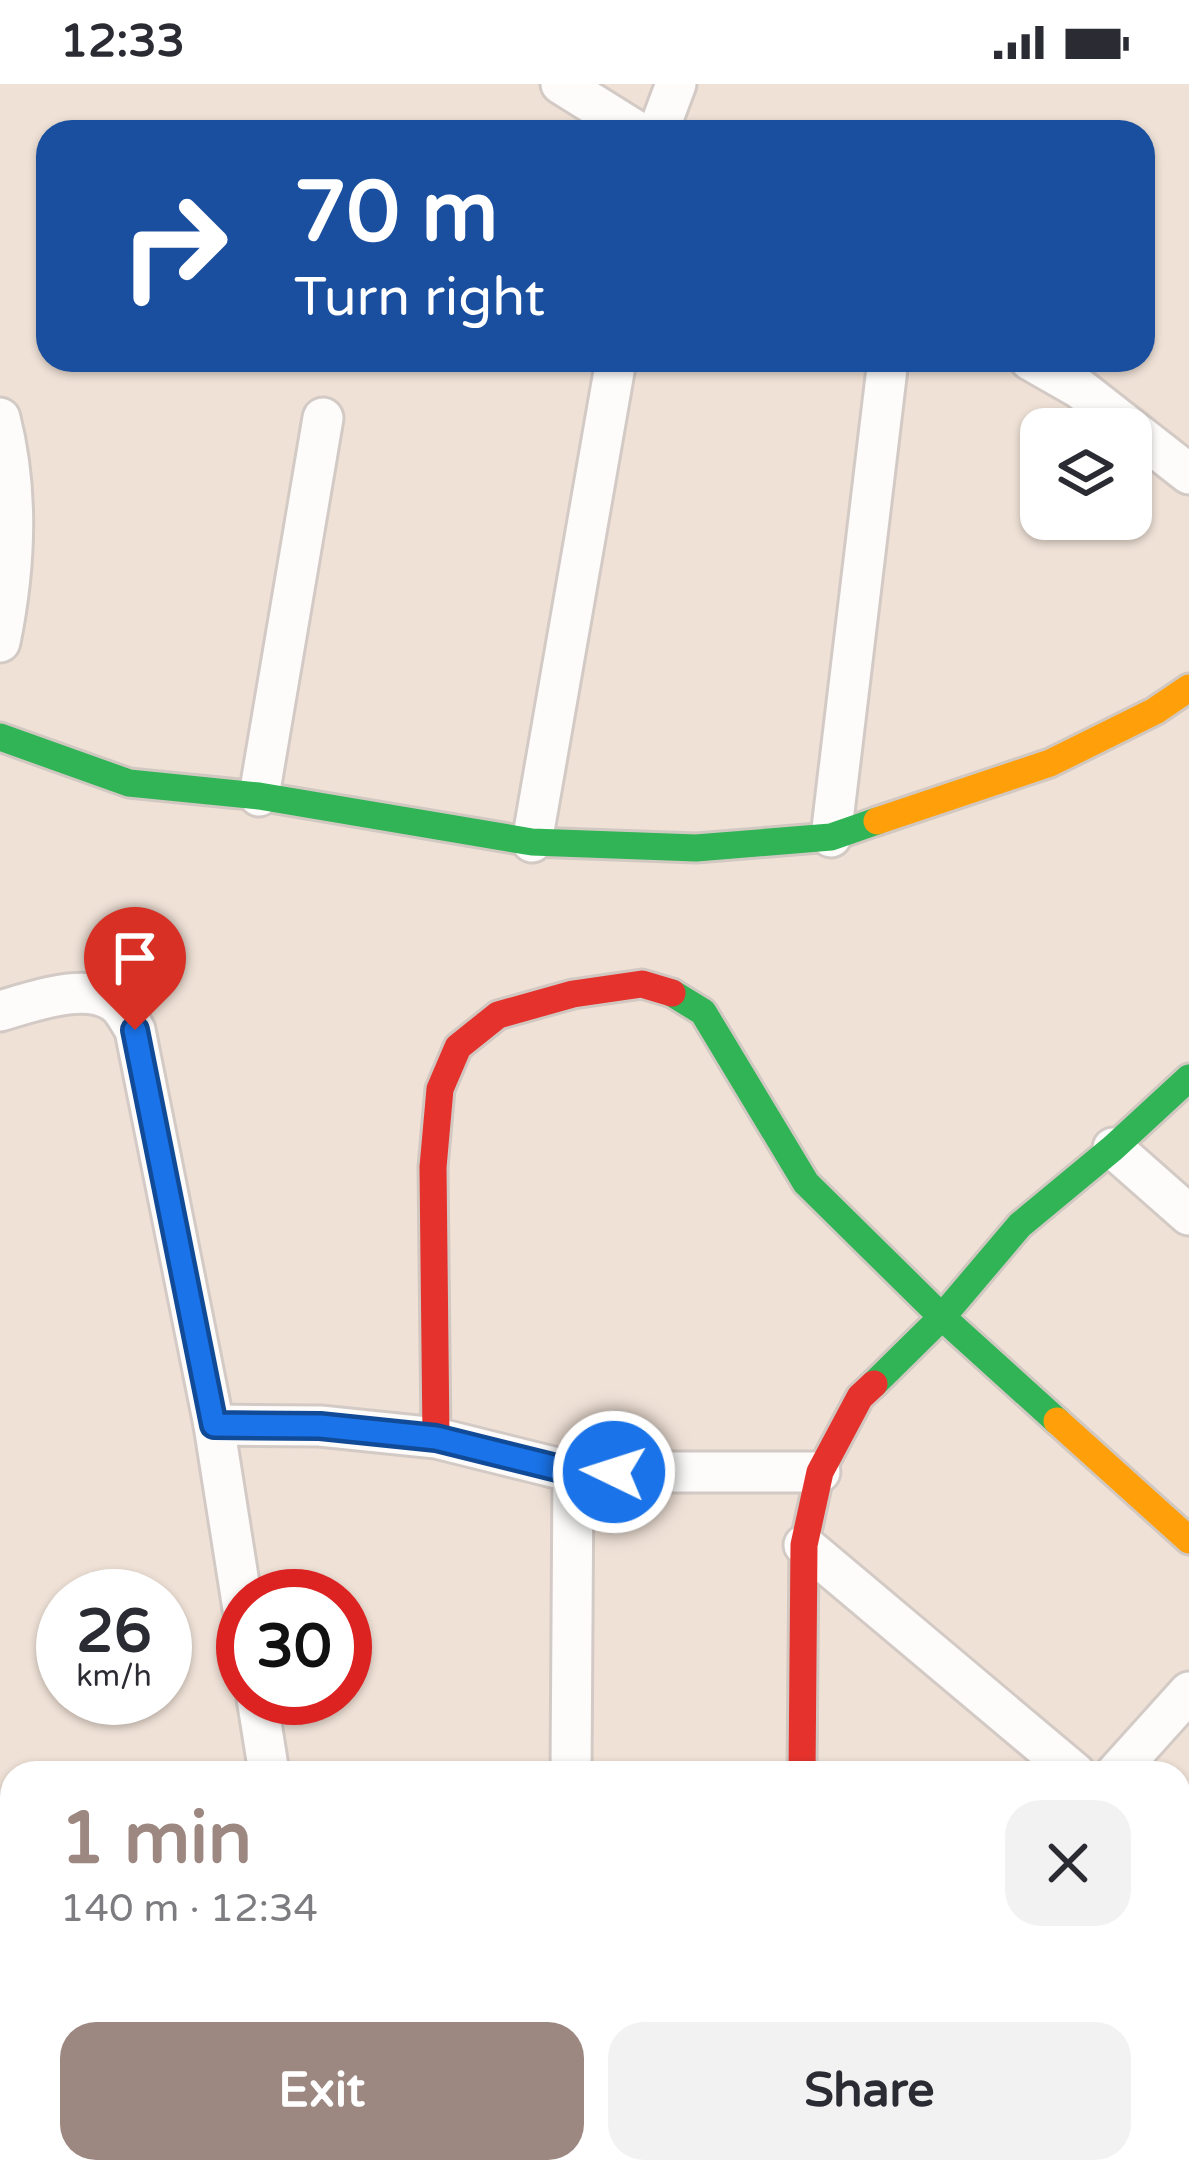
<!DOCTYPE html>
<html lang="en">
<head>
<meta charset="utf-8">
<style>
  body { margin:0; font-family:"Varela Round",sans-serif; background:#f2f2f3; color:#2b2b33; height:100vh; display:flex; flex-direction:column; font-size:45px; white-space:nowrap }
  * { box-sizing:border-box; margin:0 }
  p { font-size:39px; color:#7c7c81 }
  .icon { flex:none; width:66px; height:66px; fill:none; stroke:currentColor; stroke-width:2; stroke-linecap:round; stroke-linejoin:round }
  .map { position:relative; flex:1; overflow:hidden }
  .panel { position:absolute; left:0px; top:1677px; width:1191px; height:423px; display:flex; flex-direction:column; background:#fff; border-radius:36px 36px 0 0; box-shadow:0 3px 9px #0004 }
  .panel>* { flex:none }
  .hud { position:absolute; left:36px; top:36px; width:1119px; height:252px; border-radius:36px; box-shadow:0 3px 9px #0004; background:#1a4fa0; color:#fff; overflow:hidden }
  .controls { position:absolute; left:1020px; top:324px; display:grid; gap:24px }
  .controls a { display:grid; place-items:center; width:132px; height:132px; border-radius:24px; background:#fff; box-shadow:0 3px 9px #0004; font-size:60px }
  .speed { position:absolute; left:36px; top:1485px; display:flex; gap:24px; font-size:60px; font-weight:700; text-align:center }
  .speed>* { display:grid; place-content:center; width:156px; height:156px; border-radius:50%; background:#fff; box-shadow:0 3px 9px #0004; line-height:1 }
  .speed small { font-size:30px; font-weight:400 }
  .speed .limit { border:18px solid #d22; background:#fff; color:#111 }
  .pin { position:absolute; display:grid; place-items:center; width:102px; height:102px; color:#fff; margin:-123px -51px; border-radius:50% 50% 50% 0; rotate:-45deg; box-shadow:0 0 12px #0007 }
  .pin .icon { rotate:45deg }
  .me { position:absolute; width:132px; margin:-66px; rotate:274deg; stroke-linejoin:round; filter:drop-shadow(0 0 9px #0008) }
  .turn { display:flex; align-items:center; gap:42px; height:252px; padding:0 60px; font-size:54px }
  .turn .icon { width:156px; height:156px; stroke-width:2.5 }
  .turn b { display:block; font-size:84px; line-height:102px }
  .round { display:grid; place-items:center; flex:none; width:126px; height:126px; border-radius:36px; background:#f2f2f3 }
  .overview { display:flex; align-items:center; justify-content:space-between; height:204px; padding:0 60px }
  h1 { font-size:72px; font-weight:800; line-height:90px; color:#9d8881 }
  .action { display:flex; gap:24px; margin-top:auto; padding:24px 60px }
  .action a { flex:1; height:138px; border-radius:36px; background:#9d8881; color:#fff; font-size:48px; font-weight:800; line-height:138px; text-align:center }
  .action a+a { background:#f2f2f3; color:#2b2b33 }
  .status { display:flex; justify-content:space-between; align-items:center; height:84px; padding:0 60px; background:#fff; direction:ltr }
  .status svg { height:33px; fill:currentColor }
  .map>svg:first-child { display:block }
</style>
</head>
<body>
<div class="status"><b>12:33</b><svg viewBox="0 0 49 12"><path d="M0 12V9h3v3zM5 12V6h3v6zM10 12V3h3v9zM15 12V0h3v12zM26 1h20v11H26zM47 4h2v5h-2z"/></svg></div>
<div class="map">
<svg width="1189" height="2099" viewBox="0 0 1189 2099">
  <rect width="100%" height="100%" fill="#f4ede6"/>
  <path fill="#efe1d6" fill-rule="evenodd" d="M0,0h1189v2099h-1189zM48,48h1095v228h-1095zM1041,345h90v90h-90zM63,1512h102v102h-102zM243,1512h102v102h-102zM12,1689h1167v399h-1167z"/>
  <g fill="none" stroke-linecap="round" stroke-linejoin="round">
    <defs>
      <g id="street">
        <polyline points="561,0 638,48"/>
        <polyline points="658,48 676,0"/>
        <polyline points="1030,276 1079,304 1189,390"/>
        <path d="M0,334c19,74 15,150 0,224"/>
        <polyline points="259,712 323,334"/>
        <polyline points="831,753 888,276"/>
        <polyline points="532,758 616,276"/>
        <path d="M0,927c32,-9 91,-32 119,-5 6,6 11,16 16,24l79,395 29,184"/>
        <polyline points="1113,1064 1189,1131"/>
        <polyline points="214,1341 320,1342 436,1354 573,1388 820,1388"/>
        <polyline points="804,1461 1075,1689"/>
        <polyline points="257,1614 269,1689"/>
        <polyline points="571,1689 573,1388"/>
        <polyline points="1116,1689 1189,1608"/>
        <polyline points="1179,1777 1189,1785"/>
        <polyline points="0,1778 12,1777"/>
        <polyline points="571,2088 572,2099"/>
        <polyline points="813,2088 817,2099"/>
        <polyline points="1141,2088 1142,2089"/>
        <polyline points="275,2099 276,2088"/>
      </g>
      <g id="fast">
        <polyline points="0,653 129,699 259,712 532,758 696,764 831,753 877,737"/>
        <polyline points="672,909 703,928 806,1099 942,1233 1057,1337"/>
        <polyline points="874,1300 942,1233 1020,1141 1113,1064 1189,994"/>
      </g>
      <g id="slow">
        <polyline points="877,737 1050,679 1155,627 1189,604"/>
        <polyline points="1057,1337 1189,1456"/>
      </g>
      <g id="jam">
        <polyline points="436,1354 433,1083 440,1005 458,963 498,931 573,910 642,900 672,909"/>
        <polyline points="802,1689 804,1461 820,1388 860,1313 874,1300"/>
      </g>
    </defs>
    <use href="#street" stroke="#d3cac5" stroke-width="45"/>
    <use href="#fast" stroke="#d2c8c2" stroke-width="33"/>
    <use href="#slow" stroke="#d2c8c2" stroke-width="33"/>
    <use href="#jam" stroke="#d2c8c2" stroke-width="33"/>
    <use href="#street" stroke="#fdfcfb" stroke-width="39"/>
    <use href="#fast" stroke="#30b455" stroke-width="27"/>
    <use href="#slow" stroke="#ff9f0a" stroke-width="27"/>
    <use href="#jam" stroke="#e5322d" stroke-width="27"/>
  </g>
  <g fill="none" stroke-linecap="round" stroke-linejoin="round">
    <defs>
      <polyline id="route" points="135,946 214,1341 320,1342 436,1354 573,1388 614,1388"/>
    </defs>
    <use href="#route" stroke="#114b97" stroke-width="30"/>
    <use href="#route" stroke="#1a73e8" stroke-width="21"/>
  </g>
</svg>
<div class="controls">
<a><svg class="icon" aria-label="layers" viewBox="0 0 24 24"><path d="M12 4l9 5-9 5-9-5zM3 14l9 5 9-5"/></svg></a>
</div>
<div class="speed"><div>26<small>km/h</small></div><div class="limit">30</div></div>
<div class="pin" style="left:135px;top:946px;background:#d93025"><svg class="icon" aria-label="arrive" viewBox="0 0 24 24"><path d="M6 21V4h12l-3 4 3 4H6"/></svg></div>
<svg class="me" style="left:614px;top:1388px" viewBox="-20 -20 40 40"><circle r="17" fill="#1a73e8" stroke="#fff" stroke-width="3"/><path d="M0-11L8 9 0 5-8 9z" fill="#fff"/></svg>
<div class="hud">
<div class="turn"><svg class="icon" aria-label="right" viewBox="0 0 24 24"><path d="M7 20v-9h11M14 6l5 5-5 5"/></svg><div><b>70 m</b>Turn right</div></div>
</div>
<section class="panel">
<div class="overview"><div><h1>1 min</h1><p>140 m · 12:34</p></div><a class="round"><svg class="icon" aria-label="close" viewBox="0 0 24 24"><path d="M6 6l12 12M18 6L6 18"/></svg></a></div>
<div class="action"><a>Exit</a><a>Share</a></div>
</section>
</div>
</body>
</html>
